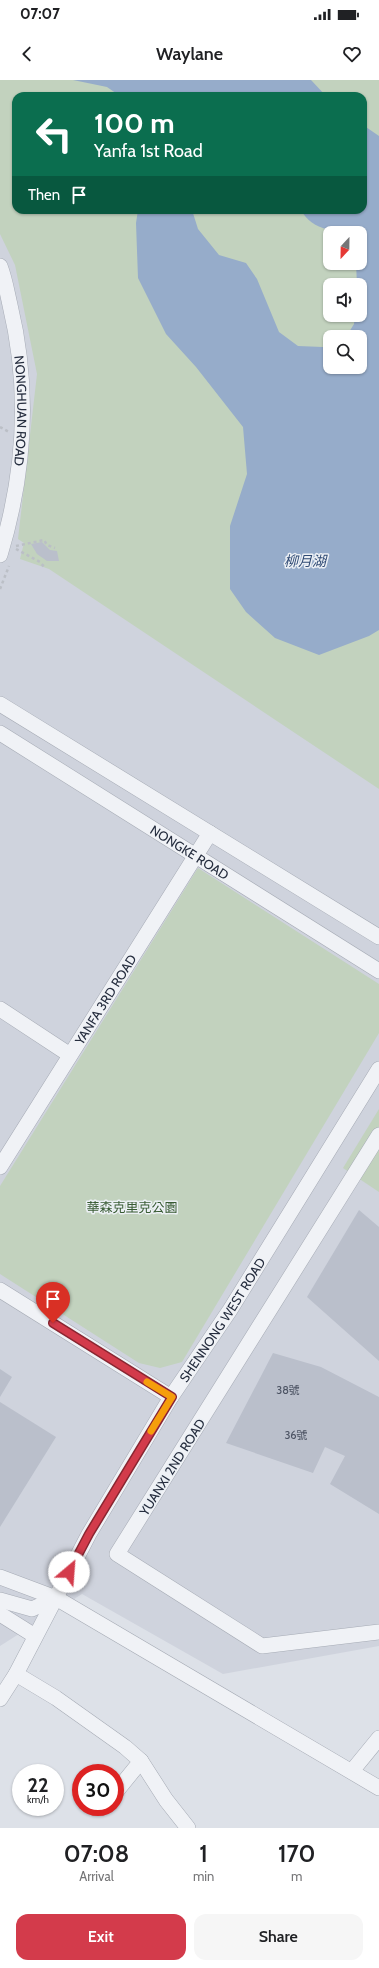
<!DOCTYPE html>
<html lang="en">
<head>
<meta charset="utf-8">
<style>
  body { margin:0; font-family:Cabin,"Noto Sans TC",sans-serif; background:#f6f6f6; color:#202124; height:100vh; display:flex; flex-direction:column; font-size:15px; white-space:nowrap }
  * { box-sizing:border-box; margin:0 }
  p { font-size:13px; color:#757577 }
  .icon { flex:none; width:22px; height:22px; fill:none; stroke:currentColor; stroke-width:2; stroke-linecap:round; stroke-linejoin:round }
  .map { position:relative; height:1748px; overflow:hidden }
  .drawer { display:flex; flex-direction:column; background:#fff; flex:1 }
  .drawer>* { flex:none }
  .guide { position:absolute; left:12px; top:12px; width:355px; height:122px; border-radius:12px; box-shadow:0 1px 3px #0004; background:#0b6e4f; color:#fff; overflow:hidden }
  .needle { width:26px; rotate:202deg }
  .buttons { position:absolute; left:323px; top:146px; display:grid; gap:8px }
  .buttons a { display:grid; place-items:center; width:44px; height:44px; border-radius:8px; background:#fff; box-shadow:0 1px 3px #0004; font-size:20px }
  .speed { position:absolute; left:12px; top:1684px; display:flex; gap:8px; font-size:20px; font-weight:700; text-align:center }
  .speed>* { display:grid; place-content:center; width:52px; height:52px; border-radius:50%; background:#fff; box-shadow:0 1px 3px #0004; line-height:1 }
  .speed small { font-size:10px; font-weight:400 }
  .speed .limit { border:6px solid #d22; background:#fff; color:#111 }
  .pin { position:absolute; display:grid; place-items:center; width:34px; height:34px; color:#fff; margin:-41px -17px; border-radius:50% 50% 50% 0; rotate:-45deg; box-shadow:0 0 4px #0007 }
  .pin .icon { rotate:45deg }
  .me { position:absolute; width:44px; margin:-22px; rotate:27deg; stroke-linejoin:round; filter:drop-shadow(0 0 3px #0008) }
  .turn { display:flex; align-items:center; gap:14px; height:84px; padding:0 16px; font-size:18px }
  .turn .icon { width:52px; height:52px; stroke-width:2.5 }
  .turn b { display:block; font-size:28px; line-height:34px }
  .then { display:flex; align-items:center; height:38px; padding:0 16px; background:#0003; gap:8px; font-size:15px }
  .eta { display:flex; justify-content:space-evenly; align-items:center; height:68px; text-align:center }
  .eta b { font-size:24px; font-weight:600; line-height:28px }
  .primary-button { display:flex; gap:8px; margin-top:auto; padding:8px 16px }
  .primary-button a { flex:1; height:46px; border-radius:12px; background:#d33b4b; color:#fff; font-size:16px; font-weight:600; line-height:46px; text-align:center }
  .primary-button a+a { background:#f6f6f6; color:#202124 }
  .status { display:flex; justify-content:space-between; align-items:center; height:28px; padding:0 20px; background:#fff; direction:ltr }
  .status svg { height:11px; fill:currentColor }
  header { display:flex; justify-content:space-between; align-items:center; height:52px; padding:0 16px; background:#fff; font-size:18px; font-weight:600 }
  .map>svg:first-child { display:block }
</style>
</head>
<body>
<div class="status"><b>07:07</b><svg viewBox="0 0 49 12"><path d="M0 12V9h3v3zM5 12V6h3v6zM10 12V3h3v9zM15 12V0h3v12zM26 1h20v11H26zM47 4h2v5h-2z"/></svg></div>
<header><svg class="icon" aria-label="back" viewBox="0 0 24 24"><path d="M15 5l-7 7 7 7"/></svg>Waylane<svg class="icon" aria-label="heart" viewBox="0 0 24 24"><path d="M12 20l-8-8c-3-5 5-10 8-4 3-6 11-1 8 4z"/></svg></header>
<div class="map">
<svg width="379" height="1748" viewBox="0 0 379 1748">
  <rect width="100%" height="100%" fill="#dde1e8"/>
  <path fill="#cfd3dd" fill-rule="evenodd" d="M0,0h379v1566l-156,28 -141,-80 -82,52zM16,16h347v114h-347zM330,153h30v30h-30zM330,205h30v30h-30zM330,257h30v30h-30z"/>
  <g fill="#c2d2be" fill-rule="evenodd">
    <path d="M0,0h379v709l-330,-220 -29,-10 4,-16 -6,-4 19,-165 -22,-109 -15,-31zM16,16h347v114h-347zM330,153h30v30h-30zM330,205h30v30h-30zM330,257h30v30h-30z"/>
    <polygon points="198,788 379,904 379,953 182,1282 160,1288 139,1283 0,1194 0,1106"/>
    <polygon points="379,1029 379,1112 343,1088"/>
  </g>
  <g fill="#96acca">
    <polygon points="73,0 311,0 326,16 120,16 107,7"/>
    <path d="M363,45l16,11v494l-10,6 -50,19 -44,-17 -29,-26 -16,-23v-63l17,-52 -4,-47 -47,-60 -30,-33 -28,-56 -2,-55 2,-13h54l6,19 21,26 27,8 11,16 22,53 19,14 25,1 7,-2v22h30v-30h-14l8,-13 1,-9h5v-30h-3l-1,-22h4v-30c-21,0 -48,-2 -59,-23h62z"/>
  </g>
  <g fill="#babfcb">
    <polygon points="42,462 50,470 57,471 59,481 47,481 37,474 31,464"/>
    <polygon points="359,1130 379,1147 379,1281 307,1217"/>
    <polygon points="273,1273 321,1287 379,1317 379,1434 330,1404 345,1376 325,1367 313,1393 226,1363"/>
    <polygon points="0,1289 12,1297 0,1317"/>
    <polygon points="0,1322 56,1357 0,1447"/>
  </g>
  <g fill="none" stroke-linecap="round" stroke-linejoin="round">
    <defs>
      <g id="minor">
        <path id="s1" d="M0,186c5,13 7,26 10,39 20,83 15,168 -10,250"/>
        <polyline points="0,624 379,857"/>
        <path id="s2" d="M0,653l379,238"/>
        <polyline points="0,929 70,975"/>
        <polyline points="379,1055 117,1474 262,1566 379,1552"/>
        <path id="s3" d="M0,1087l210,-334"/>
        <polyline points="0,1210 171,1317"/>
        <polyline points="0,1497 56,1518 379,1708"/>
        <polyline points="0,1520 32,1529 56,1518"/>
        <polyline points="0,1534 35,1556"/>
        <polyline points="16,1594 56,1618 125,1667 141,1681 166,1720 188,1748"/>
        <path id="s4" d="M0,1619l16,-25 73,-140 82,-137 59,-87 149,-241"/>
        <polyline points="352,1691 379,1658"/>
        <polyline points="115,1713 141,1681"/>
      </g>
    </defs>
    <use href="#minor" stroke="#a6abb5" stroke-width="16"/>
    <g stroke="#bbbfc6" stroke-width="2.5" stroke-dasharray="3 3" stroke-linecap="butt">
      <polyline points="0,347 9,352"/>
      <polyline points="16,466 44,460 47,465 55,468"/>
      <polyline points="16,469 40,482 45,488"/>
      <polyline points="0,509 9,486"/>
    </g>
    <use href="#minor" stroke="#f0f2f6" stroke-width="15"/>
  </g>
  <g fill="none" stroke-linecap="round" stroke-linejoin="round">
    <defs>
      <polyline id="route" points="53,1243 172,1317 89,1454 69,1492"/>
    </defs>
    <use href="#route" stroke="#892631" stroke-width="10"/>
    <use href="#route" stroke="#d33b4b" stroke-width="7"/>
    <polyline stroke="#f59e0b" stroke-width="7" points="147,1302 172,1317 151,1351"/>
  </g>
  <g text-anchor="middle" dominant-baseline="central" stroke-width="3" stroke-linejoin="round" paint-order="stroke">
    <g font-size="11" fill="#4b5262">
      <text x="288" y="1310">38號</text>
      <text x="296" y="1355">36號</text>
    </g>
    <g font-size="13" fill="#262e3f" stroke="#ecf0f5">
      <text stroke="none"><textPath href="#s1" startOffset="147">NONGHUAN ROAD</textPath></text>
      <text stroke="none"><textPath href="#s2" startOffset="224">NONGKE ROAD</textPath></text>
      <text stroke="none"><textPath href="#s3" startOffset="198">YANFA 3RD ROAD</textPath></text>
      <text stroke="none"><textPath href="#s4" startOffset="440">SHENNONG WEST ROAD</textPath></text>
      <text transform="translate(172 1387) rotate(-58)">YUANXI 2ND ROAD</text>
    </g>
    <g font-size="13" fill="#385b33" stroke="#ecf0f5">
      <text x="132" y="1127">華森克里克公園</text>
    </g>
    <g font-size="14" font-style="italic" fill="#2f4a74" stroke="#ecf0f5">
      <text x="305" y="481">柳月湖</text>
    </g>
  </g>
</svg>
<div class="buttons">
<a><svg class="needle" viewBox="-14 -14 28 28"><path d="M0-13l5 13h-10z" fill="#e53935"/><path d="M0 13l5-13h-10z" fill="#757577"/></svg></a>
<a><svg class="icon" aria-label="sound" viewBox="0 0 24 24"><path d="M4 9h4l5-4v14l-5-4H4zM17 9q2 3 0 6"/></svg></a>
<a><svg class="icon" aria-label="search" viewBox="0 0 24 24"><circle cx="10" cy="10" r="6"/><path d="M15 15l6 6"/></svg></a>
</div>
<div class="speed"><div>22<small>km/h</small></div><div class="limit">30</div></div>
<div class="pin" style="left:53px;top:1243px;background:#d93025"><svg class="icon" aria-label="arrive" viewBox="0 0 24 24"><path d="M6 21V4h12l-3 4 3 4H6"/></svg></div>
<svg class="me" style="left:69px;top:1492px" viewBox="-20 -20 40 40"><circle r="19" fill="#fff"/><path d="M0-13L10 11 0 6-10 11z" fill="#d33b4b"/></svg>
<div class="guide">
<div class="turn"><svg class="icon" aria-label="left" viewBox="0 0 24 24"><path d="M17 20v-9H6M10 6l-5 5 5 5"/></svg><div><b>100 m</b>Yanfa 1st Road</div></div>
<div class="then">Then<svg class="icon" aria-label="arrive" viewBox="0 0 24 24"><path d="M6 21V4h12l-3 4 3 4H6"/></svg></div>
</div>
</div>
<section class="drawer">
<div class="eta">
<div><b>07:08</b><p>Arrival</p></div>
<div><b>1</b><p>min</p></div>
<div><b>170</b><p>m</p></div>
</div>
<div class="primary-button"><a>Exit</a><a>Share</a></div>
</section>
</body>
</html>
